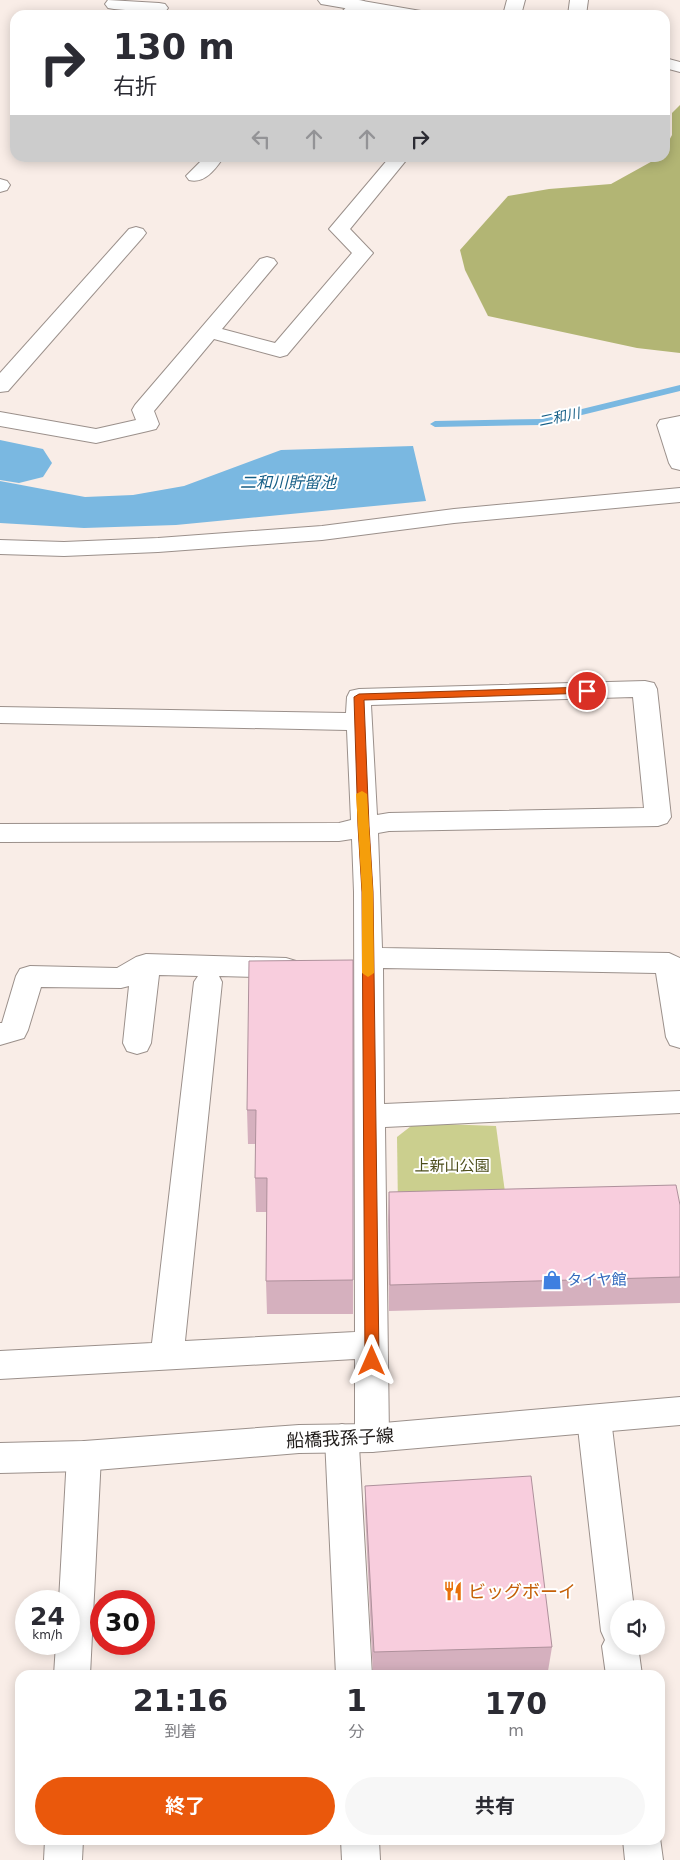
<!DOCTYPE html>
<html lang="ja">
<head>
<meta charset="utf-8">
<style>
  body { margin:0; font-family:"DejaVu Sans","Noto Sans JP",sans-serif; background:#f7f7f7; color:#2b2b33; height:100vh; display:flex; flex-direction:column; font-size:19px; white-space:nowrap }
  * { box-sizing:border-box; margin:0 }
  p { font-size:16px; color:#7c7c81 }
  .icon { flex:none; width:28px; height:28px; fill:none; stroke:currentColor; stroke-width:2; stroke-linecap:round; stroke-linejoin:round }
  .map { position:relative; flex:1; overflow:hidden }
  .details { position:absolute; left:15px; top:1670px; width:650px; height:175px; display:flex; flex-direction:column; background:#fff; border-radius:15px; box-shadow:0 2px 12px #0003 }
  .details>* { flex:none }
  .top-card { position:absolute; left:10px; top:10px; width:660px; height:152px; border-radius:15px; box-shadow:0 2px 12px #0003; background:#fff; color:#2b2b33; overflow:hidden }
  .tools { position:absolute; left:610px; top:1600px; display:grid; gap:10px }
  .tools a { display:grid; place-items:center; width:55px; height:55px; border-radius:50%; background:#fff; box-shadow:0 2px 12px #0003; font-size:25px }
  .speed { position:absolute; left:15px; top:1590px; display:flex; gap:10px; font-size:25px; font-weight:700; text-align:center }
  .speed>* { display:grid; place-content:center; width:65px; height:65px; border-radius:50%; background:#fff; box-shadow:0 2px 12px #0003; line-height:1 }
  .speed small { font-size:12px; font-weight:400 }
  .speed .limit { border:8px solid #d22; background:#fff; color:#111 }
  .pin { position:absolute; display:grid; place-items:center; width:42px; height:42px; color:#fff; margin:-21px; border:2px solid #fff; border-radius:50%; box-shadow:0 1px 5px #0007 }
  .me { position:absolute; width:55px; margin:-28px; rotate:0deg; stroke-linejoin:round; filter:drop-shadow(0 0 4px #0008) }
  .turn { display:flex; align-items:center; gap:18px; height:105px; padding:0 20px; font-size:22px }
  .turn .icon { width:65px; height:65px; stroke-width:2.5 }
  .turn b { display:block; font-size:35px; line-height:42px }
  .lanes { display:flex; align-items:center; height:48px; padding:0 20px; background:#0003; justify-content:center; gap:25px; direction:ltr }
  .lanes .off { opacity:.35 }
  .eta { display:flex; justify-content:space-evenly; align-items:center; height:85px; text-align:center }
  .eta b { font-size:30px; font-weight:700; line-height:35px }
  .button { display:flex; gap:10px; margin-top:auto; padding:10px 20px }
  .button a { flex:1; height:58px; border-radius:30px; background:#ea580c; color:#fff; font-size:20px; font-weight:700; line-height:58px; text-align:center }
  .button a+a { background:#f7f7f7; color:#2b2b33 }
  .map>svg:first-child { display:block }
</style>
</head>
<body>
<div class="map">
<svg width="680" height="1860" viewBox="0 0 680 1860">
  <rect width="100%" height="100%" fill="#f9ede7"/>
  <polygon fill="#cbcf8e" points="415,1123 496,1126 507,1207 398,1208 397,1137"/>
  <polygon fill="#b2b574" points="680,105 680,353 637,348 488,316 465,270 460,250 508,196 549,189 611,184 658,158 665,158 665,148 672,135 672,113"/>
  <polygon fill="#7ab8e1" points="413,446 426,501 176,525 84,528 0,523 0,481 85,497 133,495 184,486 281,450"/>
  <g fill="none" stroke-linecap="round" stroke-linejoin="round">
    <polygon fill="#7ab8e1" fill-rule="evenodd" points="680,385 680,391 541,425 435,427 430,424 435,421 541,419"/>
    <polygon fill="#7ab8e1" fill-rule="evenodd" points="0,440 43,449 52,463 43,477 19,483 0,480"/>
    <defs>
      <g id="minor">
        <polygon points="108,0 159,3 165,4 168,8 165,12 159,13 114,9 108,8 105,4"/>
        <polygon points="358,0 364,1 367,5 358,15 339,15 352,1"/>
        <polygon points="507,0 525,0 521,15 503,15"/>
        <polygon points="570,0 588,0 586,15 568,15"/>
        <path d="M204,158h19c-8,12 -19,26 -34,22l-3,-4z"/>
        <polygon points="389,158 408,158 350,229 373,253 287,355 280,357 214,339 154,411 159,424 156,429 148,431 96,443 0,426 0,412 96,429 136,420 132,410 135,405 260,259 267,257 274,259 277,263 222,329 275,343 352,253 329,229"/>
        <polygon points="0,179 7,181 10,185 7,190 0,192"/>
        <polygon points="136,227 143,229 146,233 143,237 8,391 0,392 0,373 129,229"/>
        <polygon points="680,416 680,470 672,468 669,463 657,425 660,420"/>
        <polygon points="680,488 680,502 454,523 322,540 158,552 64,556 0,554 0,540 64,542 158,538 322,526 454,509"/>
        <path d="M645,681l9,2 3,6 14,128 -4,6 -9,3 -269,5 -11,2 4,115 287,5 11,5v90l-10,-3 -4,-8 -10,-64 -273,-5 1,136 296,-13v22l-295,14 4,311 -5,10 -12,4 -12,-4 -1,-2 13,229h-36l-11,-237 5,-10 12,-4 12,4 1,3v-72l-355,20v-28l152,-8 42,-361 4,-6 -39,-1 -8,68 -4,8 -10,3 -10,-3 -4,-8 6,-57 -8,2 -80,-1 -13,43 -4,8 -24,7v-22h2l14,-47 4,-7 10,-3 87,2 19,-11 10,-3 140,4 10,3 4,7 -4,7 -10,3 -67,-2 3,6 -37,359 170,-9 -1,-440 -2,-53 -13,2 -339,1v-18l339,-1 12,-3 -4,-90 -347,-7v-16l346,6 1,-16 3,-6 9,-2zM633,697l11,111 -255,5 -12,2 -6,-110z"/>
        <polygon points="594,1405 606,1409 611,1419 634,1609 619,1609 619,1646 638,1646 642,1675 606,1675 602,1646 605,1640 601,1631 577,1419 582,1409"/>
        <polygon points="84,1441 96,1446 101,1456 90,1675 54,1675 56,1644 69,1644 69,1601 59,1601 67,1456 72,1446"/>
        <polygon points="660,1838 663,1860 625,1860 623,1840 660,1840"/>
        <polygon points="45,1840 83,1840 82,1860 44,1860"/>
        <polygon points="341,1840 379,1840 380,1860 342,1860"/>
      </g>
      <g id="major">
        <polygon points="318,0 357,0 415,10 421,11 424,15 385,15 327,5 321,4"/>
        <polygon points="665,58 680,62 680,72 665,68"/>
        <polygon points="680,1397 680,1425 372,1452 299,1453 84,1471 0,1473 0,1443 84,1441 299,1425 372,1424"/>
      </g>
    </defs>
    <use href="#minor" stroke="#9b908b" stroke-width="2"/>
    <use href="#major" stroke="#9b908b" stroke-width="2"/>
    <use href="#minor" fill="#fff" fill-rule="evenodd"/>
    <use href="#major" fill="#fff" fill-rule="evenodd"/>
  </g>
  <g fill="#d5b0be">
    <polygon points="353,960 353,1314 267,1314 266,1281 267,1212 256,1212 255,1178 256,1144 248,1144 247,1110"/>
    <polygon points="389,1192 680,1205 680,1303 389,1311 388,1219"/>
    <polygon points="365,1486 552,1647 548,1671 415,1675 373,1675 365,1510"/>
  </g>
  <g fill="#f8cddd" stroke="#ae909b">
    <polygon points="353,960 353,1280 266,1281 267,1178 255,1178 256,1110 247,1110 249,961"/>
    <polygon points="676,1185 680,1205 680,1277 390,1285 389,1192"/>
    <polygon points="531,1476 552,1647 374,1652 365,1486"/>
  </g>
  <polygon fill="#ea580c" stroke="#983908" points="587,687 593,691 591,693 364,700 369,826 373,892 379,1361 377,1365 372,1367 367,1365 365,1361 362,892 358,826 354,697 359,694"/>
  <polygon fill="#f59e0b" points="362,791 367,794 373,892 374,973 368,977 362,973 362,892 356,794"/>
  <defs>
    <symbol id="shop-bare" viewBox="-9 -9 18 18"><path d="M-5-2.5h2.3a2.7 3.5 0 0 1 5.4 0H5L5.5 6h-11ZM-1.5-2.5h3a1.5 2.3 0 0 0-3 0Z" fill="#3f7fe0" stroke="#fff" stroke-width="2.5" paint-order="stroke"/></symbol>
    <symbol id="restaurant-bare" viewBox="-9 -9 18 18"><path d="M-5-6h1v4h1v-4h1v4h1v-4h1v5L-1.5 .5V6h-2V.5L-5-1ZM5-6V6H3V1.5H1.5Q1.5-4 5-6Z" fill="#e8710a" stroke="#fff" stroke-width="2.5" paint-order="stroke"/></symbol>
  </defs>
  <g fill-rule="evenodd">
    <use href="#shop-bare" x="538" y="1266" width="28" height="28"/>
    <use href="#restaurant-bare" x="439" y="1577" width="28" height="28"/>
  </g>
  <g text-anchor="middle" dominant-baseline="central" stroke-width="4" stroke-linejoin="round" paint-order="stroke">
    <g font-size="14" font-style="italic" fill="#155e86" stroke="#fff">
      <text transform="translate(559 417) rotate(-12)">二和川</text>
    </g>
    <g font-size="15" fill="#4d4e1c" stroke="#fff">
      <text x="452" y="1166">上新山公園</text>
    </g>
    <g font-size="15" fill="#366cbe" stroke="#fff" text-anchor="start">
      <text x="567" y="1280">タイヤ館</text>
    </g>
    <g font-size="16" font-style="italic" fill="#155e86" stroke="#fff">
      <text x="288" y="482">二和川貯留池</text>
    </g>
    <g font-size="18" fill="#201c1a" stroke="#fff">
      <text transform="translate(340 1438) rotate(-3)">船橋我孫子線</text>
    </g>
    <g font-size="18" fill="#c56008" stroke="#fff" text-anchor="start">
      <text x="468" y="1591">ビッグボーイ</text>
    </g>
  </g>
</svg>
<div class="tools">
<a><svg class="icon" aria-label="sound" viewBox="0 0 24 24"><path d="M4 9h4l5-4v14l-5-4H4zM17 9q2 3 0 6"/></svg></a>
</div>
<div class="speed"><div>24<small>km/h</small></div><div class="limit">30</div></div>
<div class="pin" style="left:587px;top:691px;background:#d93025"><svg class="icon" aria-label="arrive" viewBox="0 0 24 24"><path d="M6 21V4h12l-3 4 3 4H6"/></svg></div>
<svg class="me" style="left:372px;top:1361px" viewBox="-20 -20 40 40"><path d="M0-17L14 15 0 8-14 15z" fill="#ea580c" stroke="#fff" stroke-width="4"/></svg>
<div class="top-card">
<div class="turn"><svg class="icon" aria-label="right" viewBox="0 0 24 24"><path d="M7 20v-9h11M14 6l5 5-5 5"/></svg><div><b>130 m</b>右折</div></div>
<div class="lanes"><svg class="icon off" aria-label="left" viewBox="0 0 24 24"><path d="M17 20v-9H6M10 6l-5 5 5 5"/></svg><svg class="icon off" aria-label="ahead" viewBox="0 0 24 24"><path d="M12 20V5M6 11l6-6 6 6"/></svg><svg class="icon off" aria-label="ahead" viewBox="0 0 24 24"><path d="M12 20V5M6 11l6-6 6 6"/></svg><svg class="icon" aria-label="right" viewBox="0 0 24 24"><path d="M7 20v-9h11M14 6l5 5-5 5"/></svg></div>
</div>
<section class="details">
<div class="eta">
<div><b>21:16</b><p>到着</p></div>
<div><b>1</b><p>分</p></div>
<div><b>170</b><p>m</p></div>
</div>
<div class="button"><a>終了</a><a>共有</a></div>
</section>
</div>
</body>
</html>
